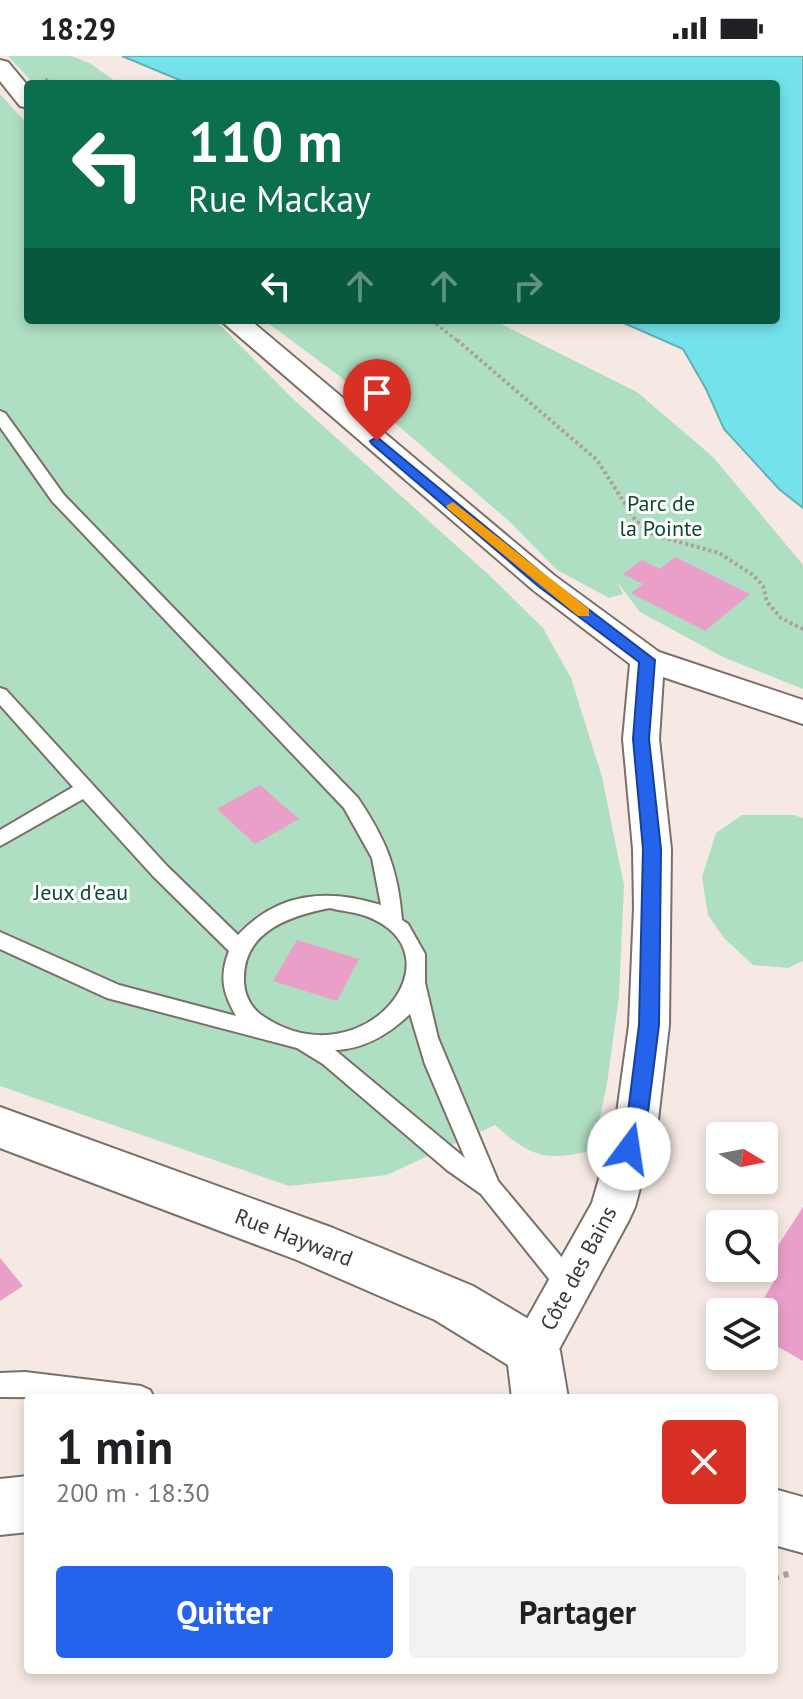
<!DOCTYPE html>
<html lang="fr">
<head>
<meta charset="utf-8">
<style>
	body { margin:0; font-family:"PT Sans",sans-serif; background:#f2f2f2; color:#202124; height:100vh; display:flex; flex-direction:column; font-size:30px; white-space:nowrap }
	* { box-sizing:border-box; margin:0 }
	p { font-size:26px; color:#757577 }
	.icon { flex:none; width:44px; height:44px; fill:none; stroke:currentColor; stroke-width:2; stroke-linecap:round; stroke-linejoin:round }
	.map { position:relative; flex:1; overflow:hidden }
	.sheet { position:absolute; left:24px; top:1338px; width:754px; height:280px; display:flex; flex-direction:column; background:#fff; border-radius:8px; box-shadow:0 4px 12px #0003 }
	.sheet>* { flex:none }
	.banner { position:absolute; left:24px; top:24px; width:756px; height:244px; border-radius:8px; box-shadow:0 4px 12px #0003; background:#0b6e4f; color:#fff; overflow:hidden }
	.needle { width:52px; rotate:100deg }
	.buttons { position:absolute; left:706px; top:1066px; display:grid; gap:16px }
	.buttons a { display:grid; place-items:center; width:72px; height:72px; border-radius:8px; background:#fff; box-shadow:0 4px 12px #0003; font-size:40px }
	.pin { position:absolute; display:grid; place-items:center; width:68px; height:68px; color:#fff; margin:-82px -34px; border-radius:50% 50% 50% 0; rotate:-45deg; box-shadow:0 0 8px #0007 }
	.pin .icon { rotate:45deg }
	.me { position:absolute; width:88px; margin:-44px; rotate:14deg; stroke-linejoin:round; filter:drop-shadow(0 0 6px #0008) }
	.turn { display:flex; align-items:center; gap:28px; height:168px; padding:0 32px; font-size:36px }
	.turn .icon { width:104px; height:104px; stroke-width:2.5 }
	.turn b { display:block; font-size:56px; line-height:68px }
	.lanes { display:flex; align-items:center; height:76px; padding:0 32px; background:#0003; justify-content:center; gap:40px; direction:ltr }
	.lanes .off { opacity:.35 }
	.round { display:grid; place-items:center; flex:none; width:84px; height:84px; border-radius:8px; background:#f2f2f2 }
	.headline { display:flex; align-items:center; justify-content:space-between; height:136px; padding:0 32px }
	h1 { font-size:48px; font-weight:700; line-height:60px }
	.button { display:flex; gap:16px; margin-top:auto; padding:16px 32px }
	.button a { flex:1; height:92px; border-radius:8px; background:#2563eb; color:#fff; font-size:32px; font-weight:700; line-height:92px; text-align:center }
	.button a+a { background:#f2f2f2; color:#202124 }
	.status { display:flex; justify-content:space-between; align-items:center; height:56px; padding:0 40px; background:#fff; direction:ltr }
	.status svg { height:22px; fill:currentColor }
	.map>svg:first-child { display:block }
	.green { fill:#afdfc2 }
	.water { fill:#74e2eb; stroke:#64afb5; stroke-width:2 }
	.building { fill:#e99fc8 }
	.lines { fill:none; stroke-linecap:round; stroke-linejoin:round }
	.service-casing { stroke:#7b6f6a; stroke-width:4 }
	.minor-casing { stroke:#7b6f6a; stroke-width:4 }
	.tertiary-casing { stroke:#7b6f6a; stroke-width:4 }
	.primary-casing { stroke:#7b6f6a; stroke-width:4 }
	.path-far2 { stroke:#aaa09c; stroke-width:3; stroke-dasharray:3 3; stroke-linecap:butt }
	.path-far1 { stroke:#aaa09c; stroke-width:4; stroke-dasharray:3 3; stroke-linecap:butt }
	.path { stroke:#aaa09c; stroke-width:6; stroke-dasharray:5 5; stroke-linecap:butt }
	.service { fill:#fff; fill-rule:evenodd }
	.minor { fill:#fff; fill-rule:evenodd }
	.tertiary { fill:#fff; fill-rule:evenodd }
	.primary { fill:#fff; fill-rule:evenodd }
	.route { fill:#2563eb; stroke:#184099; stroke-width:2 }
	.slow { fill:#f59e0b }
	.labels { text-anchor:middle; stroke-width:6; stroke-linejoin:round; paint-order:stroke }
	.park-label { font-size:22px; fill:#0b4a2d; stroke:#fff }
	.street-label { font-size:22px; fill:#3e3937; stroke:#fff }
</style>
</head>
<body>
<div class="status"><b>18:29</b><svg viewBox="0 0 49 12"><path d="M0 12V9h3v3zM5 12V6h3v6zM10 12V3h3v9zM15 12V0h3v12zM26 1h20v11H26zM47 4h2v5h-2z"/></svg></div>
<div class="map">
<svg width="803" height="1643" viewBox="0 0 803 1643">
	<rect width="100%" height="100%" fill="#f6e9e3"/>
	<path class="green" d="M 8,0 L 72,0 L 91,8 L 119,28 L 34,28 Z
		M 0,38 L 28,69 L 28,264 L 215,264 L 292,342 L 489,519 L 543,572 L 571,622 L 602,721 L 624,829 L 619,940 L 607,1028 L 597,1075 L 586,1096 C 543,1106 527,1098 495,1069 L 387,1119 L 289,1130 L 0,1030 Z
		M 264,264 L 493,264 L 637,336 L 713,401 L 803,509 L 803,633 L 723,601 L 640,556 L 617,526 L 623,538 L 609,542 L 557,514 L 509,465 L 346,325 Z
		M 742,759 L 794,759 L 803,762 L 803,905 L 788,912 L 753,909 L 724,882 L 708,859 L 702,821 L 716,777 Z"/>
	<path class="water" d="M 122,0 L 803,0 L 803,452 L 779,433 L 724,373 L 706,333 L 683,293 L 617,264 L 776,264 L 776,28 L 189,28 Z"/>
	<path class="building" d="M 675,501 L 750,538 L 705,575 L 631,537 L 643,528 L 623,518 L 642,504 L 660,513 Z
		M 260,729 L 299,763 L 255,788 L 217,753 Z
		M 297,884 L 359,903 L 337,945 L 273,925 Z
		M 803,1151 L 803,1305 L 764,1283 L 764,1256 L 756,1256 L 777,1220 L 764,1211 Z
		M 0,1202 L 23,1230 L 0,1245 Z"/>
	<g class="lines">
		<defs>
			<path id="service" d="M 0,355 L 5,357 L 64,439 L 358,742 C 386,784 398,813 402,864 L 408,868 L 425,898 L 425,927 L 438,982 L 498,1125 L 579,1222 L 582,1230 L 579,1238 L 570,1241 L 561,1238 L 481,1138 L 447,1114 L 323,1008 L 297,992 L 107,942 L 0,893 L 0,876 L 119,929 L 236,960 C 223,937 219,921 229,895 L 153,820 L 83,743 L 0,790 L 0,774 L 73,731 L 0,649 L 0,632 L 6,634 L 167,810 L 238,879 C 278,836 327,832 381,849 L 372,802 L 344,752 L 52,445 L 0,371 ZM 330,852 C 341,855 355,856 366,860 C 467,898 360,1030 260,958 C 250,950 245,939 244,927 C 241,876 289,860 330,852 ZM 410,958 L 425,1008 L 465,1102 L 335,994 C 365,993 389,978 410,958 Z
				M 25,1316 L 141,1330 L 150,1334 L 154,1342 L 0,1341 L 0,1317 Z"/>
			<path id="minor" d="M 0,4 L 8,6 L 28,30 L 28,52 L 20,50 L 0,25 Z
				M 220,264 L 250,264 L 555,520 L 659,596 L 803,644 L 803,668 L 663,621 L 659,683 L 671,793 L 669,969 L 658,1064 L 635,1151 L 629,1164 L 550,1310 L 533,1316 L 516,1310 L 509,1295 L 592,1147 L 616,1064 L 629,969 L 634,852 L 633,793 L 623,683 L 630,608 L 533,534 Z"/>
			<path id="tertiary" d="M 0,1051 L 333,1172 L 473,1230 L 552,1277 L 560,1295 L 568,1342 L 512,1342 L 508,1309 L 435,1264 L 297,1204 L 0,1092 Z"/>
			<path id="primary" d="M 28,1420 L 28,1476 L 0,1479 L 0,1423 Z
				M 774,1433 L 803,1441 L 803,1497 L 774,1489 Z"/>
		</defs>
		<use href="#service" class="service-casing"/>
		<use href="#minor" class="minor-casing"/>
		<use href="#tertiary" class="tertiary-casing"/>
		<use href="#primary" class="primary-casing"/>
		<path class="path-far2" d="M 45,23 L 59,28
			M 431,264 L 459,286"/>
		<path class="path-far1" d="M 457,284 L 597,404 L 636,465 L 654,479 L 719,497 L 753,519 L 763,530 L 767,546 L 781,562 L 803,573"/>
		<path class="path" d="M 774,1522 L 791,1517"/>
		<use href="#service" class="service"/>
		<use href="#minor" class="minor"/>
		<use href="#tertiary" class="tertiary"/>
		<use href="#primary" class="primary"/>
	</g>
	<path class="route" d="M 377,381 L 549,523 L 655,604 L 649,683 L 661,793 L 659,969 L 647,1064 L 636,1099 L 629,1101 L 621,1099 L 618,1093 L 627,1064 L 639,969 L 643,793 L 633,683 L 639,606 L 538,530 L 372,388 L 370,385 Z"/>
	<path class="slow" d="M 453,446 L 589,553 L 589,560 L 578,560 L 448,453 L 446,450 Z"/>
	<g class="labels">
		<g class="park-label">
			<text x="661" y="455">Parc de<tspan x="661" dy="25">la Pointe</tspan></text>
			<text x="81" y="844">Jeux d'eau</text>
		</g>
		<g class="street-label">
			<text transform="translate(294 1181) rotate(21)" y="8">Rue Hayward</text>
			<text transform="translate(578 1212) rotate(-62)" y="8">Côte des Bains</text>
		</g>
	</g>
</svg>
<div class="buttons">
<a><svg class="needle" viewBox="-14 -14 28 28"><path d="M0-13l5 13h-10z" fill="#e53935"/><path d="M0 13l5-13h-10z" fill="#757577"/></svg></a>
<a><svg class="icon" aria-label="search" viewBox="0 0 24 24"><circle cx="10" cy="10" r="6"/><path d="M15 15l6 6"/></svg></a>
<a><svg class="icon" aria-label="layers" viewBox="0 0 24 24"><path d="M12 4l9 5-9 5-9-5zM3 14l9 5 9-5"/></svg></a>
</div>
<div class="pin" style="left:377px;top:385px;background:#d93025"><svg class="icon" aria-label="arrive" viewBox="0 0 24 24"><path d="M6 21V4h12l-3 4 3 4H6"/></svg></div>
<svg class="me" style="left:629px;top:1093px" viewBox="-20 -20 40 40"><circle r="19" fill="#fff"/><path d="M0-13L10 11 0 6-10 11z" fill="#2563eb"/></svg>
<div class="banner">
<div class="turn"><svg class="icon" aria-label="left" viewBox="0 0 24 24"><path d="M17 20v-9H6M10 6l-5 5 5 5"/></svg><div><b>110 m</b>Rue Mackay</div></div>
<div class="lanes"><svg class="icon" aria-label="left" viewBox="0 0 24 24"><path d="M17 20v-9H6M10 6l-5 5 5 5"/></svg><svg class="icon off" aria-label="ahead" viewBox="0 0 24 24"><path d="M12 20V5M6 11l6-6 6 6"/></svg><svg class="icon off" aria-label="ahead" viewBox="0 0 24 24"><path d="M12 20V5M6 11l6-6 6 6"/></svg><svg class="icon off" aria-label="right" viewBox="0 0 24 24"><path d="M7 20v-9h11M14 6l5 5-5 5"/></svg></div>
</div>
<section class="sheet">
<div class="headline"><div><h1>1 min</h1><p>200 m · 18:30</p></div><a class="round" style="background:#d93025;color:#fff"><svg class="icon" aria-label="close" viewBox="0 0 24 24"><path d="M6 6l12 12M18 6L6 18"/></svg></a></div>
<div class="button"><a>Quitter</a><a>Partager</a></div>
</section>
</div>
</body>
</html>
